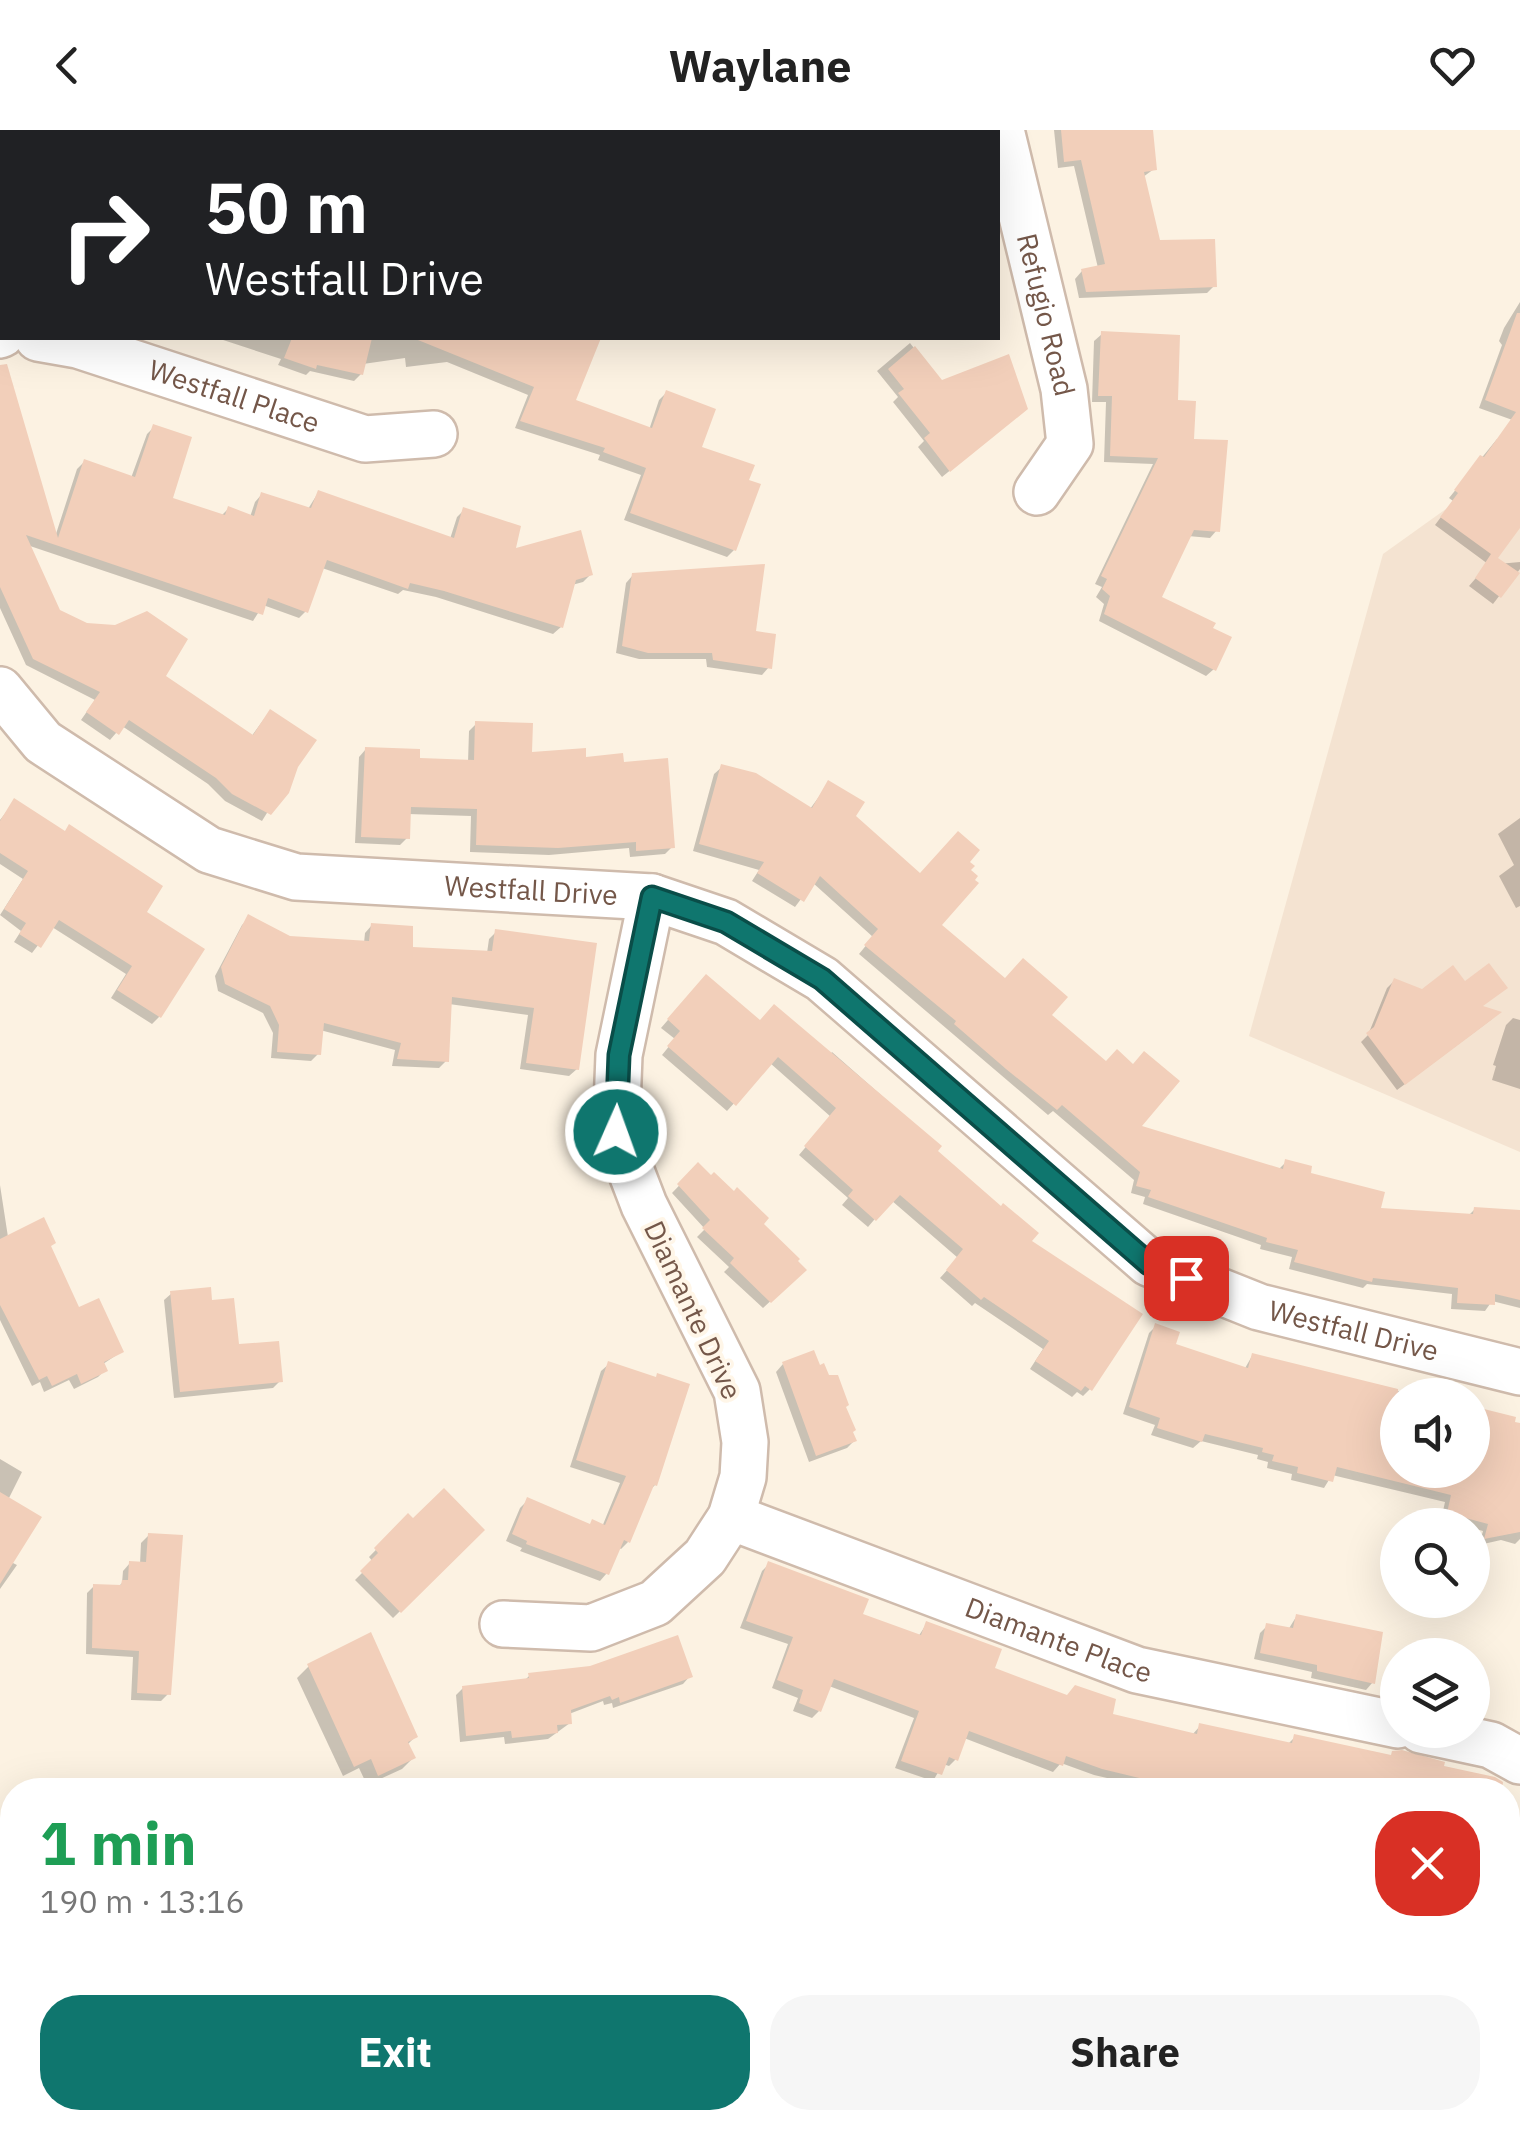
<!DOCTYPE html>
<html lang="en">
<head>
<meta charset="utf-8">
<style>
	body { margin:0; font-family:"IBM Plex Sans",sans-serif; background:#f6f6f6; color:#222; height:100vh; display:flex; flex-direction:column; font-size:38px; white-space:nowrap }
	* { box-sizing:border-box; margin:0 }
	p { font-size:32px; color:#767676 }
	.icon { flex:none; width:55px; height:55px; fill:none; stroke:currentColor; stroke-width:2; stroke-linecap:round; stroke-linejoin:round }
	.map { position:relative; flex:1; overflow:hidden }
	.details { position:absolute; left:0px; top:1648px; width:1520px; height:352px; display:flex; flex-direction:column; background:#fff; border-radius:40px 40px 0 0; box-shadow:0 10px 40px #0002 }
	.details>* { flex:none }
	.top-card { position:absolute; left:0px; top:0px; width:1000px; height:210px; box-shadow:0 10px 40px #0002; background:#202124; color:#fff; overflow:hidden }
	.tools { position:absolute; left:1380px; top:1248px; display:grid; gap:20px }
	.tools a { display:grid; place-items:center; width:110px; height:110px; border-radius:50%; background:#fff; box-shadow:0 10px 40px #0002; font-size:50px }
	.pin { position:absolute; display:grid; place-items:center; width:85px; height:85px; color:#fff; margin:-42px; border-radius:20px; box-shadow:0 5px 15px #0006 }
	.me { position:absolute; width:110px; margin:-55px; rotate:2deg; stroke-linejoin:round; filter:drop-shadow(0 0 8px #0008) }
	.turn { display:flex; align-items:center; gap:35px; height:210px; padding:0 40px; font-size:45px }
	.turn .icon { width:130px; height:130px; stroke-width:2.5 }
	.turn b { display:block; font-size:70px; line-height:85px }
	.round { display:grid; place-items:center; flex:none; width:105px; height:105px; border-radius:40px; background:#f6f6f6 }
	.summary { display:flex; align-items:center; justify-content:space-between; height:170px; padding:0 40px }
	h1 { font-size:60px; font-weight:700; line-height:75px; color:#1e9e55 }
	.primary-button { display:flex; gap:20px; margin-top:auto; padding:20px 40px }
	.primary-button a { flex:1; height:115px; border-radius:40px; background:#0f766e; color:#fff; font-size:40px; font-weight:700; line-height:115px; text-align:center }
	.primary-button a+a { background:#f6f6f6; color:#222 }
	header { display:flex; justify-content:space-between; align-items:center; height:130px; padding:0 40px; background:#fff; font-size:45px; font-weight:700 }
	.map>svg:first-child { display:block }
	.residential { fill:#f4e3d1 }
	.shadow { fill:#0003 }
	.building { fill:#f2cfba }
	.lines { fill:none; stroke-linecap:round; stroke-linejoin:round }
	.minor-casing { stroke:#cfbbac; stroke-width:50 }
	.minor { stroke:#fff; stroke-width:45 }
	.route-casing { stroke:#0a4d48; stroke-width:25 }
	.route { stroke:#0f766e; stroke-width:18 }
	.labels { text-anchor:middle; stroke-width:8; stroke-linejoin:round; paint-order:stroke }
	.street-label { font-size:28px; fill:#745749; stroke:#fff6e8 }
</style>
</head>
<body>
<header><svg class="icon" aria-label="back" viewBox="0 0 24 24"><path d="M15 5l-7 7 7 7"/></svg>Waylane<svg class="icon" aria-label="heart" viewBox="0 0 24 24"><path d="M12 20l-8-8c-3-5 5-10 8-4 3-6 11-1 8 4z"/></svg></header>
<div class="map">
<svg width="1520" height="1999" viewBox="0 0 1520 1999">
	<rect width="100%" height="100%" fill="#fcf2e2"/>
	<path class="residential" d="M 1520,326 L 1520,1022 L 1249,906 L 1383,424 Z"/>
	<path class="shadow" d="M 828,0 L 922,0 L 922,2 L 828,2 Z
		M 1054,0 L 1150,0 L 1154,39 L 1143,47 L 1158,113 L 1214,156 L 1207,163 L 1079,168 L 1075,149 L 1082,141 L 1098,138 L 1074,36 L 1058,38 Z
		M 0,51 L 2,51 L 2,146 L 0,145 Z
		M 1520,172 L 1520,290 L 1518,292 L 1479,278 L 1502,215 L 1499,211 L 1504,198 Z
		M 1102,204 L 1175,272 L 1192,312 L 1217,400 L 1210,408 L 1188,406 L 1159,468 L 1214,539 L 1206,546 L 1099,491 L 1104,474 L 1096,467 L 1102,457 L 1095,454 L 1153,334 L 1104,332 L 1106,272 L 1092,272 L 1094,211 Z
		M 217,208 L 599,208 L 573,272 L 649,300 L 659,270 L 666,263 L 699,318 L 734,420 L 727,427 L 624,390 L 641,345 L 598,330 L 600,325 L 515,298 L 528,265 L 447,232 L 406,237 L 405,228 L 363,234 L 361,244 L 354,251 L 310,241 L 306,245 L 278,235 L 281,229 Z
		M 910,213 L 941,253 L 1017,286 L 942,347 L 918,317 L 924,311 L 893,272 L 898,267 L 877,241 Z
		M 154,297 L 170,369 L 221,386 L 229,378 L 250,387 L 255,372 L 262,364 L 308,379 L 318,363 L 450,409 L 457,387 L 464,380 L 513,422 L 590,445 L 583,452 L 572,455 L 561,497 L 553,504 L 436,467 L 403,460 L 398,464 L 322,438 L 306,481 L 299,488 L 263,475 L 253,491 L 27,415 L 58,482 L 162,547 L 251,607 L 264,589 L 296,636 L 262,691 L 225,671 L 208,654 L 122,596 L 110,610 L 81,590 L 95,570 L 26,535 L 0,478 L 0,298 L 55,407 L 77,339 L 84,332 L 131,348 L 147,304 Z
		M 1497,309 L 1520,313 L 1520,393 L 1487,435 L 1520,432 L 1520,439 L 1493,474 L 1469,456 L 1488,434 L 1435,395 L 1453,371 L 1449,368 Z
		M 633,445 L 753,503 L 769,537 L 762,545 L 707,537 L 706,529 L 639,529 L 616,523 L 626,453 Z
		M 476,594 L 530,625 L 622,634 L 672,717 L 665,724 L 630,727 L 629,718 L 549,725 L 470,722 L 471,686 L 408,684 L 407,708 L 400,715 L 355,713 L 359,627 L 366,619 L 417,630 L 468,632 L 469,601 Z
		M 722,637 L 810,679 L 829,653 L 853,687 L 920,746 L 967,732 L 939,795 L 1049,886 L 1137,997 L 1279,1039 L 1286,1032 L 1378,1081 L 1467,1087 L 1475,1079 L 1520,1098 L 1520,1178 L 1492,1171 L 1485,1181 L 1451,1179 L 1452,1164 L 1367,1154 L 1363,1158 L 1289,1139 L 1292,1127 L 1260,1119 L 1261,1115 L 1143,1074 L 1145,1067 L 1131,1063 L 1134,1050 L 1053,981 L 1048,985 L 859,824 L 873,807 L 813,753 L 795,777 L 752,751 L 759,740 L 693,721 L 714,644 Z
		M 14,672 L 144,783 L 159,887 L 152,894 L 111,868 L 126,844 L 52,797 L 32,823 L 14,812 L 21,801 L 0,785 L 23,749 L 0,734 L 0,690 Z
		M 1520,688 L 1520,776 L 1516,778 L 1499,746 L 1514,735 L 1498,704 Z
		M 249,788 L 289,808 L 364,813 L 365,803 L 372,795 L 410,820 L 487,823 L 489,809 L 496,802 L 577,939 L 569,946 L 520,939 L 528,885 L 449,874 L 446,931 L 439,938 L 392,936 L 395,920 L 320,900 L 318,924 L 311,931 L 271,928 L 273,903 L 263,883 L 218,861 L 215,846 L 242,795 Z
		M 1394,851 L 1480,878 L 1492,889 L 1397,960 L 1361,912 L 1368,905 L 1387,858 Z
		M 699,854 L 759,893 L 830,925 L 832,922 L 939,1016 L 934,1021 L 1029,1111 L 1090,1259 L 1083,1266 L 1077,1262 L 1072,1267 L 1030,1239 L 1043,1219 L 975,1173 L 972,1176 L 940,1148 L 958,1128 L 891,1070 L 868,1097 L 842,1075 L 848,1068 L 799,1025 L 831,987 L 770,933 L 727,981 L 662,925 L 675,909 L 661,898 Z
		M 1513,888 L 1520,890 L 1520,959 L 1492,950 L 1496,936 L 1493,935 L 1506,895 Z
		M 698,1036 L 804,1140 L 763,1178 L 724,1142 L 729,1137 L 697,1107 L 705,1099 L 672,1063 Z
		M 0,1055 L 8,1107 L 49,1117 L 78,1181 L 121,1222 L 103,1234 L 105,1240 L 98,1247 L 74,1259 L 69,1250 L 44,1262 L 40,1252 L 32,1256 L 0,1190 Z
		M 172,1163 L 209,1172 L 237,1217 L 280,1251 L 273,1258 L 174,1268 L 164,1170 Z
		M 1156,1196 L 1173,1215 L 1244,1240 L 1252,1226 L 1414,1265 L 1398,1265 L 1398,1340 L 1472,1340 L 1520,1295 L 1520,1409 L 1515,1414 L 1501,1410 L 1479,1415 L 1483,1401 L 1472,1398 L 1472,1395 L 1441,1390 L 1445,1372 L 1332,1345 L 1324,1358 L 1291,1350 L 1292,1344 L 1267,1338 L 1268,1332 L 1257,1329 L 1258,1325 L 1201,1311 L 1193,1318 L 1151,1305 L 1155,1295 L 1123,1284 L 1149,1203 Z
		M 609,1234 L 655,1355 L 649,1361 L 628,1412 L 621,1419 L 618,1417 L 607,1443 L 600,1451 L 520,1421 L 522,1418 L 506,1411 L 520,1378 L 528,1370 L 589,1396 L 602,1397 L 620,1353 L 570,1337 L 601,1241 Z
		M 783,1234 L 843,1278 L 854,1311 L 847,1318 L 809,1332 L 776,1242 Z
		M 0,1329 L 22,1342 L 8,1370 L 11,1432 L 17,1435 L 0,1459 Z
		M 408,1387 L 413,1392 L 482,1400 L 393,1488 L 355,1450 L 373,1432 L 369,1427 Z
		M 149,1405 L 168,1564 L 161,1571 L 131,1570 L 133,1527 L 86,1524 L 87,1463 L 94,1456 L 118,1457 L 122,1453 L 123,1441 L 130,1433 L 140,1434 L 141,1413 Z
		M 769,1434 L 860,1486 L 918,1507 L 927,1493 L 992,1540 L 1110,1586 L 1192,1605 L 1200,1596 L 1287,1615 L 1295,1607 L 1441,1638 L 1500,1660 L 1159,1660 L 1094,1645 L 1061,1633 L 1053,1642 L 964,1608 L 956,1629 L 949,1636 L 943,1634 L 933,1651 L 895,1638 L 914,1588 L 829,1556 L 819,1581 L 812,1588 L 793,1581 L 798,1568 L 772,1558 L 788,1514 L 740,1498 L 762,1441 Z
		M 1296,1487 L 1373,1552 L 1366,1560 L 1311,1548 L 1312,1542 L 1254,1529 L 1260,1503 L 1267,1496 L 1288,1500 Z
		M 309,1536 L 415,1607 L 407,1615 L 413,1628 L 402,1639 L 367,1655 L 359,1638 L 343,1646 L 297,1548 Z
		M 530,1545 L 690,1546 L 683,1554 L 613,1578 L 612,1573 L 604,1575 L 603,1571 L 569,1584 L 570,1593 L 548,1609 L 505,1614 L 504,1607 L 460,1612 L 456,1565 L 463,1558 L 524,1551 Z
		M 0,1780 L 12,1792 L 12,1862 L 0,1852 Z
		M 0,1986 L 21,1989 L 106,1988 L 134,1996 L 141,1990 L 171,1999 L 0,1999 Z"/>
	<path class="building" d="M 1061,0 L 1153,0 L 1157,40 L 1144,42 L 1160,110 L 1215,109 L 1217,157 L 1086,162 L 1081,139 L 1105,134 L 1081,30 L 1064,32 Z
		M 1517,183 L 1520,183 L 1520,398 L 1498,428 L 1520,443 L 1501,468 L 1475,448 L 1491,424 L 1440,387 L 1458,363 L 1454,360 L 1480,325 L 1484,327 L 1516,282 L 1485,270 Z
		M 1101,201 L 1180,205 L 1178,270 L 1196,271 L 1194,309 L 1228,310 L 1220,402 L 1194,400 L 1162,467 L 1216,493 L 1213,498 L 1232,507 L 1216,541 L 1104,484 L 1110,466 L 1102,459 L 1107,449 L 1101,446 L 1158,328 L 1110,326 L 1112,266 L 1098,266 Z
		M 292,208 L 372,208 L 363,245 L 317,235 L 316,239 L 284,228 Z
		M 413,208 L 601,208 L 576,270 L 652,298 L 666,260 L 716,279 L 702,317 L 755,335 L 749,350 L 761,354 L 736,421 L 630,383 L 646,338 L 603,322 L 605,318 L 520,291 L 534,257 Z
		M 915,216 L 942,250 L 1009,224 L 1028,279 L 950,342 L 924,308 L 930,303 L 898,263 L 904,259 L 888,239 Z
		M 7,234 L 58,408 L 84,329 L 135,347 L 153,294 L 192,307 L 173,368 L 225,385 L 228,376 L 254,386 L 261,362 L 311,378 L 318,360 L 454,408 L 463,377 L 521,396 L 516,418 L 581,400 L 593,445 L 576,450 L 563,498 L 444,461 L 410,453 L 408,459 L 327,430 L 308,483 L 268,468 L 263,485 L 26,405 L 60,480 L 87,493 L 115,495 L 147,481 L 188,509 L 166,546 L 253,605 L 270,579 L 317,610 L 298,637 L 289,663 L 271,685 L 232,664 L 216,648 L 129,590 L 119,605 L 86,582 L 100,562 L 33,529 L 0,457 L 0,235 Z
		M 765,434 L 756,501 L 776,504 L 772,539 L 713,530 L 712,523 L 648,523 L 622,516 L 632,443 Z
		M 475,591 L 533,593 L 532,622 L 586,618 L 586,627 L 623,623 L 624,632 L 668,628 L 675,718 L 636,721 L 636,712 L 558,718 L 476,715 L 477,679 L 411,677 L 410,709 L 361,707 L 365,617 L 420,619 L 420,628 L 474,630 Z
		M 721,634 L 756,643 L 812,678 L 828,650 L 865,672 L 856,686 L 920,743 L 958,701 L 980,720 L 970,732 L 975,736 L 971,740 L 978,746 L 975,750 L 979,753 L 942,795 L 1005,848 L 1023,828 L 1068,867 L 1052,885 L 1106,931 L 1117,919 L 1133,934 L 1144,921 L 1180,951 L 1142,996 L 1283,1039 L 1285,1029 L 1312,1036 L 1311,1043 L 1385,1062 L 1381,1078 L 1473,1084 L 1474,1077 L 1520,1080 L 1520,1170 L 1495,1164 L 1495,1175 L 1457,1173 L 1458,1158 L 1373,1148 L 1372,1152 L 1294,1132 L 1298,1120 L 1266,1112 L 1267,1108 L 1148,1067 L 1151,1060 L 1136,1056 L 1140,1042 L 1062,975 L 1057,980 L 1006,939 L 954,894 L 956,891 L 864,815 L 878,799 L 820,746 L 804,772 L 757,743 L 764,732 L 699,714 Z
		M 14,668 L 65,701 L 69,694 L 163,756 L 147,782 L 205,819 L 161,888 L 117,860 L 132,836 L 59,790 L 41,818 L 19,804 L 26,793 L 4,779 L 28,741 L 0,723 L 0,691 Z
		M 248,784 L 290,806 L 369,811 L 371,793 L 413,796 L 413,817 L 492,821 L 495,799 L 597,813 L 579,940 L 526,933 L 534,878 L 452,867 L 449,932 L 397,929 L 401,913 L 324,893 L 321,925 L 277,922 L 279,895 L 270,876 L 225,854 L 221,837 Z
		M 1489,833 L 1508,858 L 1483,876 L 1502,882 L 1405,955 L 1366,903 L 1374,897 L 1394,848 L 1422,859 L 1453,835 L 1465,851 Z
		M 706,844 L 760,890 L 774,874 L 942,1016 L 938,1021 L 1001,1076 L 1003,1073 L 1039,1103 L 1032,1111 L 1143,1184 L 1092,1261 L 1085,1256 L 1081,1261 L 1035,1231 L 1049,1211 L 984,1167 L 981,1170 L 946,1140 L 963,1119 L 900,1065 L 876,1091 L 848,1066 L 853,1060 L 804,1016 L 836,978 L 778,927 L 736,976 L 667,916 L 680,901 L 667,889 Z
		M 698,1032 L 711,1045 L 714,1042 L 734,1061 L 737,1057 L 769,1088 L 764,1094 L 800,1129 L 798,1131 L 807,1140 L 771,1173 L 730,1133 L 734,1128 L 702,1098 L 710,1090 L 677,1054 Z
		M 44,1087 L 56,1113 L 51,1116 L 79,1177 L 99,1168 L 124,1222 L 104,1232 L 108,1241 L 81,1254 L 77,1244 L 52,1256 L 47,1246 L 39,1250 L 0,1175 L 0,1109 Z
		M 211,1157 L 212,1170 L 234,1168 L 239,1214 L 279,1211 L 283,1252 L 180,1262 L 170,1161 Z
		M 1155,1193 L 1180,1202 L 1176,1214 L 1248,1238 L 1252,1223 L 1398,1259 L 1398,1340 L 1472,1340 L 1472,1276 L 1516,1287 L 1515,1292 L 1520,1293 L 1520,1402 L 1484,1409 L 1488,1394 L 1447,1383 L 1451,1365 L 1337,1337 L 1333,1352 L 1297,1343 L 1298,1337 L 1272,1331 L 1274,1325 L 1262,1322 L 1263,1318 L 1205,1304 L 1202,1312 L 1157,1298 L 1160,1288 L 1129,1277 Z
		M 814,1220 L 820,1235 L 824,1233 L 829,1245 L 838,1245 L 849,1275 L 846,1277 L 856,1300 L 853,1302 L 857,1311 L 816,1326 L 782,1232 Z
		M 608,1231 L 656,1247 L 657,1243 L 690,1254 L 657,1356 L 654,1355 L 630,1413 L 624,1410 L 609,1445 L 526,1414 L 527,1411 L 512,1404 L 527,1367 L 590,1394 L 592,1389 L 605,1395 L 626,1346 L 576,1330 Z
		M 444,1358 L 485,1400 L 401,1483 L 360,1441 L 378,1423 L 374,1418 L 408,1383 L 413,1388 Z
		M 0,1362 L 42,1387 L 0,1454 Z
		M 148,1403 L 183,1405 L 171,1565 L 137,1563 L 139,1521 L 92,1518 L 93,1454 L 121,1455 L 122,1450 L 128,1450 L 129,1431 L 146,1432 Z
		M 768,1431 L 869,1469 L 863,1484 L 921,1505 L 926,1491 L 1002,1519 L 995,1538 L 1067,1565 L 1075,1555 L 1116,1569 L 1113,1584 L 1197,1604 L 1199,1593 L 1292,1613 L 1294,1604 L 1391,1625 L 1392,1621 L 1402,1620 L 1445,1632 L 1444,1636 L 1495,1647 L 1503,1652 L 1502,1660 L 1189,1660 L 1102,1639 L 1066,1626 L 1063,1636 L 969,1601 L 958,1631 L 949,1627 L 942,1645 L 901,1631 L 919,1581 L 834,1549 L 821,1582 L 799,1573 L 803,1560 L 777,1550 L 793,1507 L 746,1491 Z
		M 1296,1484 L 1383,1502 L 1375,1554 L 1317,1541 L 1317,1535 L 1260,1523 L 1266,1493 L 1293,1498 Z
		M 371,1502 L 418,1607 L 408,1612 L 416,1628 L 378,1646 L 371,1629 L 354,1637 L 307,1534 Z
		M 678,1505 L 693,1547 L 620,1573 L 619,1567 L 612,1570 L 610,1566 L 571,1580 L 572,1594 L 557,1595 L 558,1603 L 512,1608 L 511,1601 L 466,1606 L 462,1556 L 529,1548 L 528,1543 L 590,1536 Z"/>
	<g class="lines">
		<defs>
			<g id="minor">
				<path id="s1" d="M 1001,0 L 1064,259 L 1070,314 L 1037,362"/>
				<path d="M 0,205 L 2,204"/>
				<path id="s2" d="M 38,208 L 78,215 L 365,309 L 434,304"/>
				<path id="s3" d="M 0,560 L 43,612 L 209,720 L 296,747 L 652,767 L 726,792 L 822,849 L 1149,1133 L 1259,1177 L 1520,1242"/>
				<path id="s4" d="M 731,1387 L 1137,1540 L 1398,1595"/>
				<path d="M 503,1494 L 591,1498 L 655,1473 L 705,1427 L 731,1387 L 743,1347 L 745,1312 L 737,1261 L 644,1075 L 616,1002 L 619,925 L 652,767"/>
				<path d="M 1421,1600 L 1491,1615 L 1520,1631"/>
			</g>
		</defs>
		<use href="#minor" class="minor-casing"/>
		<use href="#minor" class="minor"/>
	</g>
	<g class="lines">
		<defs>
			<path id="route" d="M 616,1002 L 619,925 L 652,767 L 726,792 L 822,849 L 1149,1134 L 1186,1148"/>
		</defs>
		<use href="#route" class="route-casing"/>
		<use href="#route" class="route"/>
	</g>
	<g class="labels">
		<g class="street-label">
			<text dy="10" stroke="none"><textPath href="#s1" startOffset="190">Refugio Road</textPath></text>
			<text dy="10" stroke="none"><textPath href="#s2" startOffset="205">Westfall Place</textPath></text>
			<text dy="10" stroke="none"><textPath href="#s3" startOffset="592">Westfall Drive</textPath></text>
			<text transform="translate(693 1180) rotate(65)" y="10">Diamante Drive</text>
			<text dy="10" stroke="none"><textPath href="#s3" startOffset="1552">Westfall Drive</textPath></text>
			<text dy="10" stroke="none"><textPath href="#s4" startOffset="350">Diamante Place</textPath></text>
		</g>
	</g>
</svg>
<div class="tools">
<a><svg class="icon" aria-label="sound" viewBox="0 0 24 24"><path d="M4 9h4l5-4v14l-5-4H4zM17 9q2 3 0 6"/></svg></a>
<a><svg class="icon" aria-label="search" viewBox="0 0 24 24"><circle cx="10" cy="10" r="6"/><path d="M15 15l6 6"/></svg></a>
<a><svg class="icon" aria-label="layers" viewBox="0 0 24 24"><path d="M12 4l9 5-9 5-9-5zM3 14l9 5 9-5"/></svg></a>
</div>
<div class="pin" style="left:1186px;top:1148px;background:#d93025"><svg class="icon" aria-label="arrive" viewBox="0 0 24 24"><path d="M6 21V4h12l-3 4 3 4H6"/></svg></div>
<svg class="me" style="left:616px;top:1002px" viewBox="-20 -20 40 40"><circle r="17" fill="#0f766e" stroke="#fff" stroke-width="3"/><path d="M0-11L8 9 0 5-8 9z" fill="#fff"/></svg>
<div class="top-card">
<div class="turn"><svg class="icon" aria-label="right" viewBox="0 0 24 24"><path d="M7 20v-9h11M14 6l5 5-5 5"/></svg><div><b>50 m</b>Westfall Drive</div></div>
</div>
<section class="details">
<div class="summary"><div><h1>1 min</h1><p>190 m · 13:16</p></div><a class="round" style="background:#d93025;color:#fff"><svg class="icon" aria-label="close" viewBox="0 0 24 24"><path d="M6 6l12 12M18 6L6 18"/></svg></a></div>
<div class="primary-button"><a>Exit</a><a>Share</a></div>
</section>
</div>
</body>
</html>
